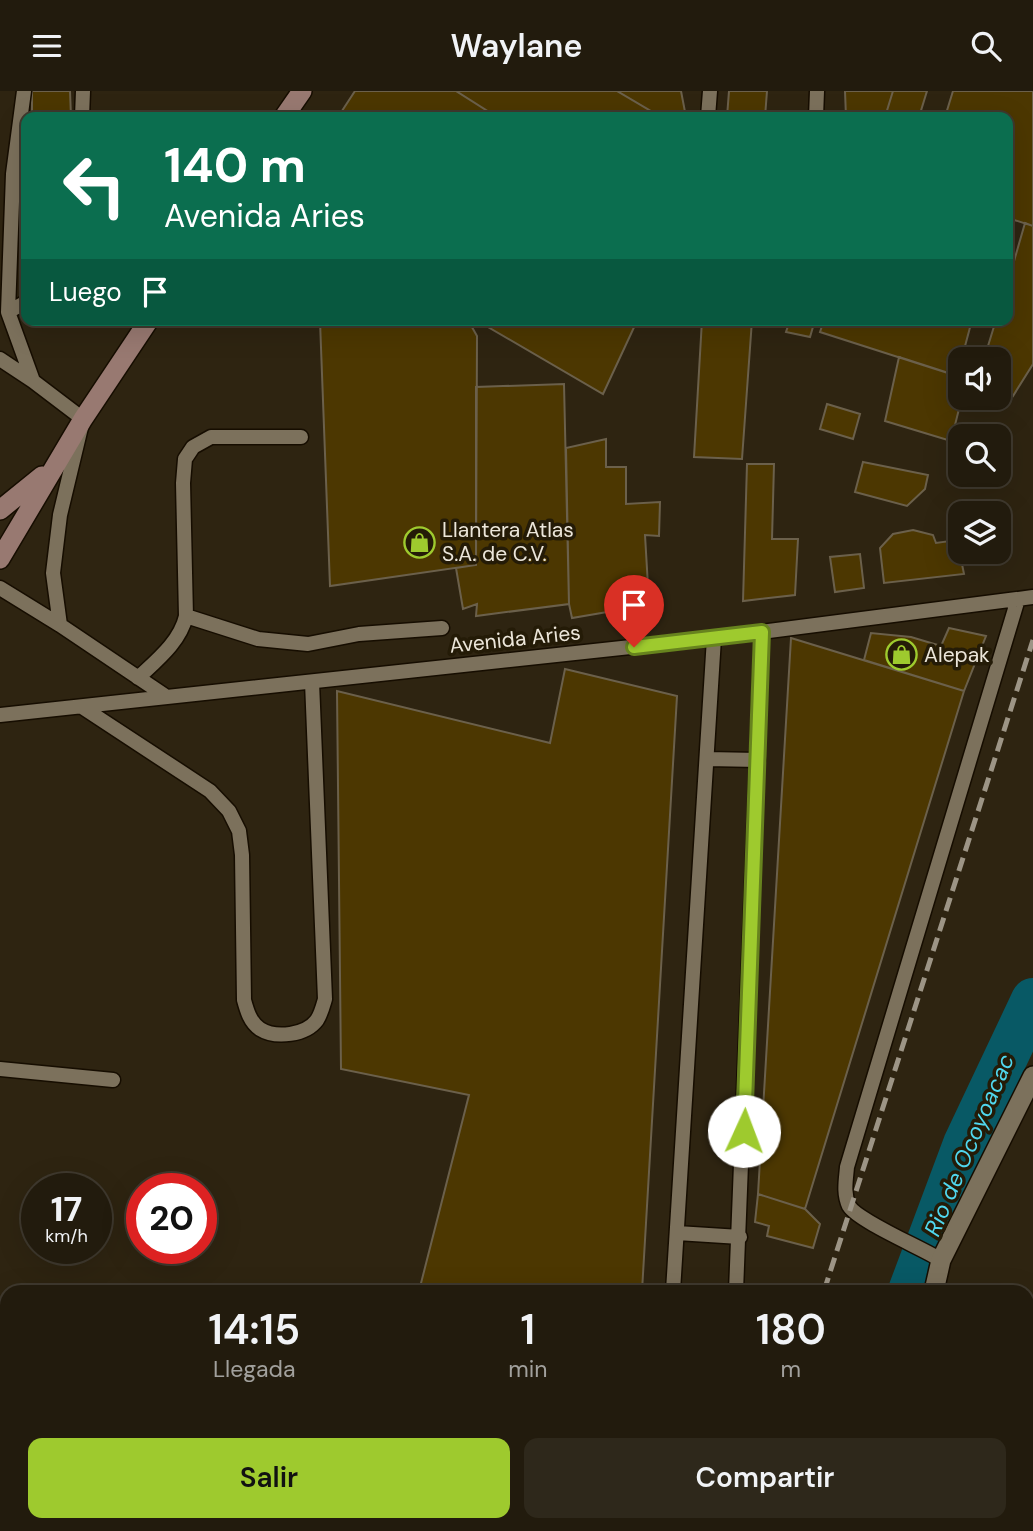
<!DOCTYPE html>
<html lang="es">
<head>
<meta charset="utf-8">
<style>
	body { margin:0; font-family:"DM Sans",sans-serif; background:#2e281b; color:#f1f3f6; height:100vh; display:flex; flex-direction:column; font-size:26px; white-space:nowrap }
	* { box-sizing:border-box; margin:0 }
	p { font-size:23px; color:#a2a19d }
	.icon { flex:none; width:38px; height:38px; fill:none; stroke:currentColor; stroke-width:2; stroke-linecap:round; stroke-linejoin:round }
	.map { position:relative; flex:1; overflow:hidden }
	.drawer { position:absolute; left:0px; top:1194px; width:1034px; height:247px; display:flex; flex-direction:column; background:#221b0d; border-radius:21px 21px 0 0; box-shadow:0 7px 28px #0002,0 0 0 2px #3f392e }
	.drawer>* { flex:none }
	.banner { position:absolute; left:21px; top:21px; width:992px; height:214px; border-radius:14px; box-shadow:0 7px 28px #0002,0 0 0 2px #3f392e; background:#0b6e4f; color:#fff; overflow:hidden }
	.buttons { position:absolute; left:948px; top:256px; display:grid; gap:14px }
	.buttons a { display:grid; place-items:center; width:63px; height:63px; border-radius:14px; background:#221b0d; box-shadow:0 7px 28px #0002,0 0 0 2px #3f392e; font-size:35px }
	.speed { position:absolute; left:21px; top:1082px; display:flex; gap:14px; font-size:35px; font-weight:700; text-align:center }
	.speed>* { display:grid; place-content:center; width:91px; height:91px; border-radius:50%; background:#221b0d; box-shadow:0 7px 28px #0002,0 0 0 2px #3f392e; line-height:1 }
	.speed small { font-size:18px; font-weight:400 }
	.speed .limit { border:10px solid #d22; background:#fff; color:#111 }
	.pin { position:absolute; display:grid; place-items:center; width:60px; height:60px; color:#fff; margin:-72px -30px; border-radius:50% 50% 50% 0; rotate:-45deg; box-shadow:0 0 7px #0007 }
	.pin .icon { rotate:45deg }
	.me { position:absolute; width:77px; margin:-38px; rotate:2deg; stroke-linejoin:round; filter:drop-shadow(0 0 5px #0008) }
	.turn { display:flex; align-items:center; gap:24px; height:147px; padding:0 28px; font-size:32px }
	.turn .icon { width:91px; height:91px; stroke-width:2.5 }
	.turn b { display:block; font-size:49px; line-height:60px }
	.then { display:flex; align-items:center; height:66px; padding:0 28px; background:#0003; gap:14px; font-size:26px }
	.eta { display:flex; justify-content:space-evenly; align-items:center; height:119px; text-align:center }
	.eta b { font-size:42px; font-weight:600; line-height:49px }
	.action { display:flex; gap:14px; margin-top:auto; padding:14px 28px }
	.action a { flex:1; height:80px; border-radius:14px; background:#9eca2e; color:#111; font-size:28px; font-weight:600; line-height:80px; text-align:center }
	.action a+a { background:#2e281b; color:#f1f3f6 }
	header { display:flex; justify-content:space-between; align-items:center; height:91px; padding:0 28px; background:#221b0d; font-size:32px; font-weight:600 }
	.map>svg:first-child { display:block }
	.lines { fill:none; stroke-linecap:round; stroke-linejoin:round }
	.river { stroke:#085965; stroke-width:44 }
	.building { fill:#4c3701; stroke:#6b604b; stroke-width:2 }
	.service-casing { stroke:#160d00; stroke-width:17 }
	.minor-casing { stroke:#160d00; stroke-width:22 }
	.secondary-casing { stroke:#160d00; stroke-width:22 }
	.service { stroke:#7c715c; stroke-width:14 }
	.minor { stroke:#7c715c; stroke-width:19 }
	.secondary { stroke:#987971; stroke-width:19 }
	.rail { stroke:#9d9586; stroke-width:5; stroke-dasharray:14 7; stroke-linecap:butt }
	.route-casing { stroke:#67831e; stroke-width:18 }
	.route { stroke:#9eca2e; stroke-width:12 }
	.labels { text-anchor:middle; stroke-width:7; stroke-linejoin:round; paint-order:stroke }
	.poi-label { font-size:21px; fill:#ece6da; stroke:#241b07; text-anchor:start }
	.street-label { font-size:21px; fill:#ece6da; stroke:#241b07 }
	.water-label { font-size:23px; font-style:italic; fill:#50d7ee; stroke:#241b07 }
</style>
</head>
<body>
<header><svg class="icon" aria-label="menu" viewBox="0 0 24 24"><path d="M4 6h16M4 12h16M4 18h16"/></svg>Waylane<svg class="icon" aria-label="search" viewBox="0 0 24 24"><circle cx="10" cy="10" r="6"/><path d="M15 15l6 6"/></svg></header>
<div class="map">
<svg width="1033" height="1440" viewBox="0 0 1033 1440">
	<rect width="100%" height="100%" fill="#2e2411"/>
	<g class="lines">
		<path class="river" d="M 910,1200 L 965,1053 L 1033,909
			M 881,1433 L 882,1440"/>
	</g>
	<path class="building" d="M 32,0 L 70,0 L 71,26 L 32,26 Z
		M 355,0 L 456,0 L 497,26 L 338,26 Z
		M 456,0 L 617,0 L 661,26 L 497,26 Z
		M 617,0 L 681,0 L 686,26 L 661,26 Z
		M 729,0 L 767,0 L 765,26 L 727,26 Z
		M 845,0 L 893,0 L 885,26 L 846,26 Z
		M 893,0 L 927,0 L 919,26 L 885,26 Z
		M 953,0 L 1033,0 L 1033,135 L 1008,127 L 1008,26 L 945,26 Z
		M 1025,132 L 1033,135 L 1033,273 L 1013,305 L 999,296 L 999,268 L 984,268 L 996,229 L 1008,229 L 1008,191 Z
		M 338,229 L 468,229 L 477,245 L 476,474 L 330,495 L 320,230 Z
		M 476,229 L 632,229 L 636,232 L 603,303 Z
		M 702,229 L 752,229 L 742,368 L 694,366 Z
		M 790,229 L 815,229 L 810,246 L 786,241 Z
		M 824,229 L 972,229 L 957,285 L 820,241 Z
		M 899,266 L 961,286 L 962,306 L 951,350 L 885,330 Z
		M 564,293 L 569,513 L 476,525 L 477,513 L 463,518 L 456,477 L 476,474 L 476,296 Z
		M 827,313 L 860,323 L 853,348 L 820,338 Z
		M 606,348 L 606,376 L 626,376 L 626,413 L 660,411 L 659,445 L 645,444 L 648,495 L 612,496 L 619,519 L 572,527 L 569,513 L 566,357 Z
		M 863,371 L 928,384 L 925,398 L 907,415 L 855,401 Z
		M 747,373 L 774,373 L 772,448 L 798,448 L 795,504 L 743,510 Z
		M 913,439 L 933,444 L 936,452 L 957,449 L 964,483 L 884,492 L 880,457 L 893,443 Z
		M 860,463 L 864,497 L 835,501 L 830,466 Z
		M 949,537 L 986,545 L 964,600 L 864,569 L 871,542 L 911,546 L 941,555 Z
		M 791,547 L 964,600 L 805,1118 L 758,1103 Z
		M 565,578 L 677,605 L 642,1200 L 419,1200 L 469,1004 L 341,978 L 337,600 L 550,652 Z
		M 758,1103 L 805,1118 L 820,1133 L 813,1157 L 767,1145 L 769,1135 L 755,1131 Z
		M 604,1433 L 629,1433 L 628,1440 L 625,1440 Z"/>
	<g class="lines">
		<defs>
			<path id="service" d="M 24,0 L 13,83 L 8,221 L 33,290
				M 82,26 L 83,0
				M 708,26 L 710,0
				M 816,26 L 817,0
				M 8,221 L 26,211
				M 0,268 L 33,290 L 83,328 L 60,424 L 53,482 L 60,534
				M 0,497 L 60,534 L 167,606
				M 186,525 L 258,548 L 308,553 L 359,543 L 442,537
				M 138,587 C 157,569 180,551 186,525 L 183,392 L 185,368 L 193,356 L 211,346 L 301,346
				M 82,616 L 210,700 L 229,720 L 239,740 L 242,764 L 244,909 C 247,920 250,931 260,938 C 276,948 306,944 317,929 C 321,923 323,915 325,908 L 312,591
				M 0,624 L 714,547 L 1033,506
				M 707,668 L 758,669
				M 0,978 L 113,989
				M 677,1142 L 740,1146
				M 941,1169 C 922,1157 858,1130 849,1115 C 843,1102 846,1089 847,1076 L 1018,508
				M 673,1200 L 714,547
				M 736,1200 L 762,541"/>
			<path id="minor" d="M 934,1200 L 941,1169 L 1033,985
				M 942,1433 L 942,1440"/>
			<path id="secondary" d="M 284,26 L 302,0
				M 0,419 L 42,385
				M 0,468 L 83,328 L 149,229"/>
		</defs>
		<use href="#service" class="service-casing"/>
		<use href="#minor" class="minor-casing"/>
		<use href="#secondary" class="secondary-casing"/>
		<use href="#service" class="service"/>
		<use href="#minor" class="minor"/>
		<use href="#secondary" class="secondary"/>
		<path class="rail" d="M 824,1200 L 1033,549
			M 750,1440 L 752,1433"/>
	</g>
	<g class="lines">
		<defs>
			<path id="route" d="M 634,556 L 762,541 L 744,1040"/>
		</defs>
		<use href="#route" class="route-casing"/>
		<use href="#route" class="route"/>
	</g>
	<defs>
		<symbol id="shop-ring" viewBox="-11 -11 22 22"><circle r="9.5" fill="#241b07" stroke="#9eca2e" stroke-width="1.5"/><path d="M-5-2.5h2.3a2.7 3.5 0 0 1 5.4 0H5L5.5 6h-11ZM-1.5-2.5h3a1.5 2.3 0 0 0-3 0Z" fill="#9eca2e"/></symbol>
	</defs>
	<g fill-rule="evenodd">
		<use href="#shop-ring" x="402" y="434" width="35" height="35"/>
		<use href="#shop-ring" x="884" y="546" width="35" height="35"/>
	</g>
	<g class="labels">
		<g class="poi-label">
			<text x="442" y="446">Llantera Atlas<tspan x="442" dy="24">S.A. de C.V.</tspan></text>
			<text x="924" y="571">Alepak</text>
		</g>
		<g class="street-label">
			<text transform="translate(515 548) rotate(-6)" y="7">Avenida Aries</text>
		</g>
		<g class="water-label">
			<text transform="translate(969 1054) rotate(-67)" y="8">Rio de Ocoyoacac</text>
		</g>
	</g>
</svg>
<div class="buttons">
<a><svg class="icon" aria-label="sound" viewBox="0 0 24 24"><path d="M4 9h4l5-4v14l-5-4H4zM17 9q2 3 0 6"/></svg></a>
<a><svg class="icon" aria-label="search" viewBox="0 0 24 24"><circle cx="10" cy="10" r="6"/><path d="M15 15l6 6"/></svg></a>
<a><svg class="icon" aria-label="layers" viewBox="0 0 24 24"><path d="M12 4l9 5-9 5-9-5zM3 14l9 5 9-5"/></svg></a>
</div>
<div class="speed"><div>17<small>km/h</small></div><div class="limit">20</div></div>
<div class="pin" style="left:634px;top:556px;background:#d93025"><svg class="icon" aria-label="arrive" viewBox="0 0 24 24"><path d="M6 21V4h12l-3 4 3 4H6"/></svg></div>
<svg class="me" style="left:744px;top:1040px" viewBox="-20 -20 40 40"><circle r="19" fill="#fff"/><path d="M0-13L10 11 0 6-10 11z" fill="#9eca2e"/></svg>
<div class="banner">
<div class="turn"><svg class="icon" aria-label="left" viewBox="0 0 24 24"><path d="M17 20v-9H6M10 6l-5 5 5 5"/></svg><div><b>140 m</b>Avenida Aries</div></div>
<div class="then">Luego<svg class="icon" aria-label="arrive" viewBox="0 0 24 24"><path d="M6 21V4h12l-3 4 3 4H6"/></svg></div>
</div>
<section class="drawer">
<div class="eta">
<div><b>14:15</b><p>Llegada</p></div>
<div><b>1</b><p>min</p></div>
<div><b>180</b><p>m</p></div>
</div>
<div class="action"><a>Salir</a><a>Compartir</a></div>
</section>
</div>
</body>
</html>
